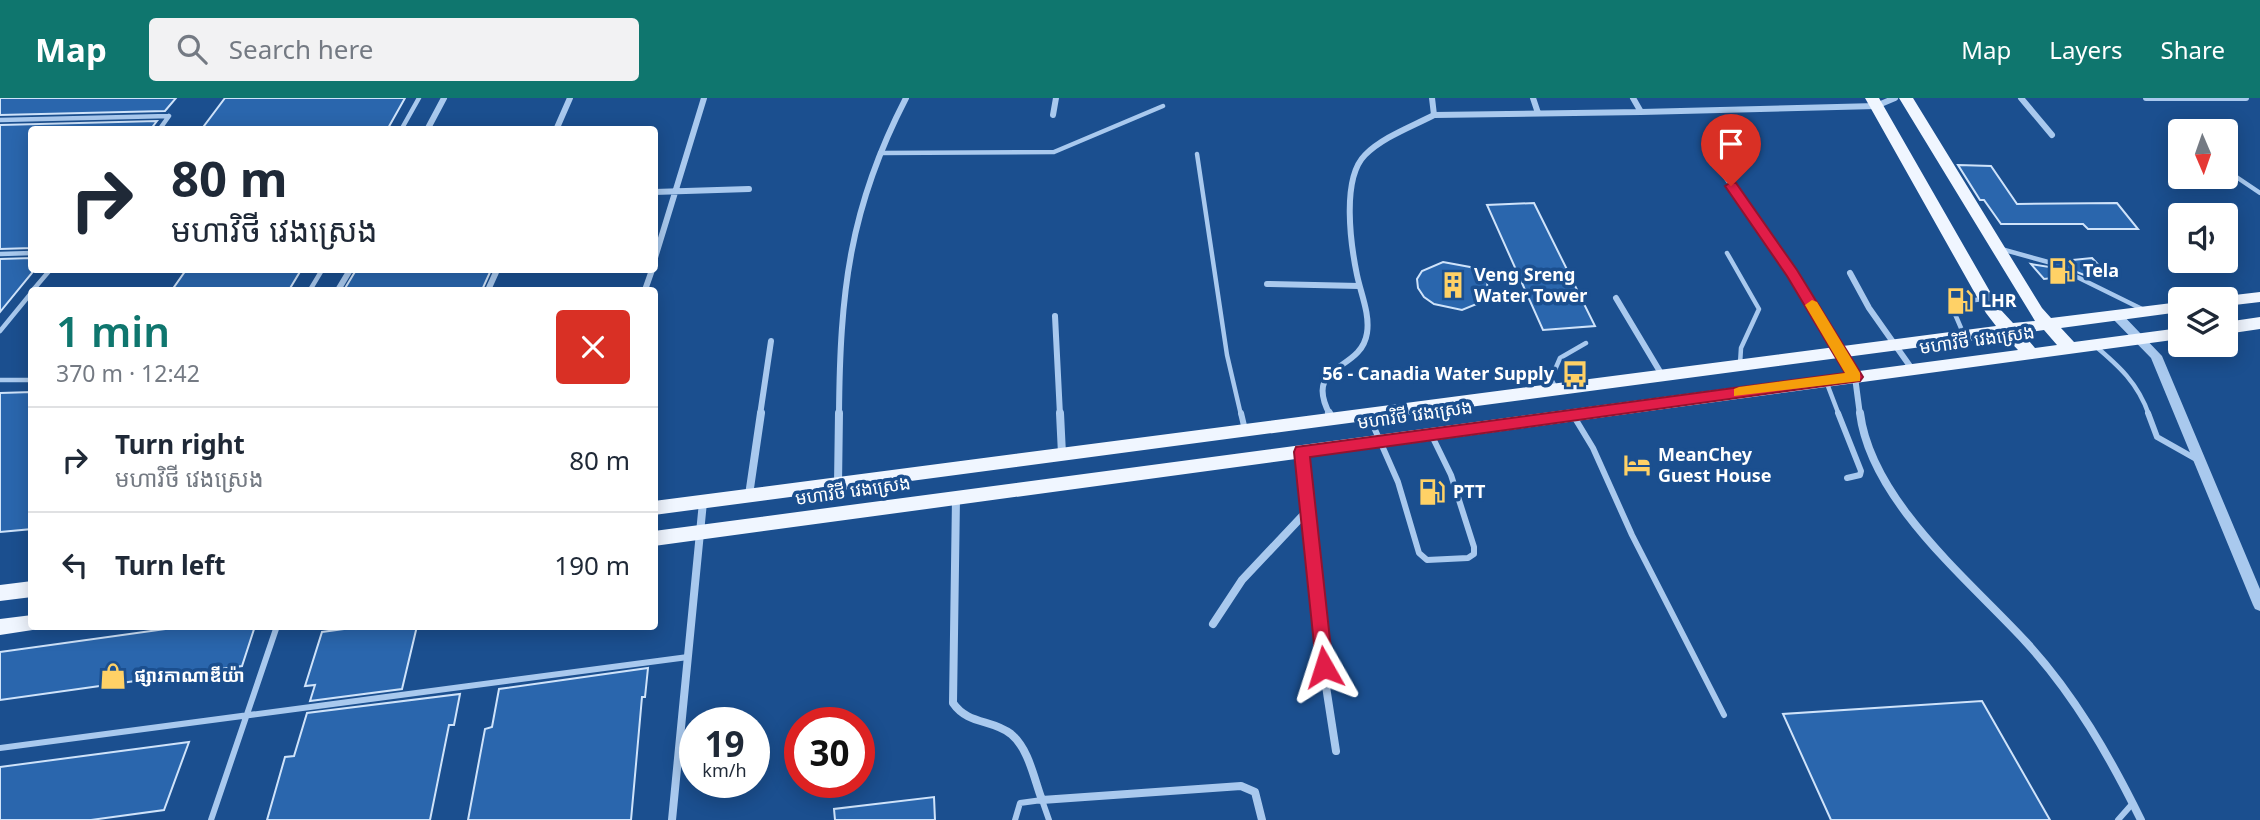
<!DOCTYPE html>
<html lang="en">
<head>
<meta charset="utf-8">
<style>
	body { margin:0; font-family:"Noto Sans","Noto Sans Khmer",sans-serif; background:#f2f2f3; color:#1f2937; height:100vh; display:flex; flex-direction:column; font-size:26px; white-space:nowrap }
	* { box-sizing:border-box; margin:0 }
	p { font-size:23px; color:#747a83 }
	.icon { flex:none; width:38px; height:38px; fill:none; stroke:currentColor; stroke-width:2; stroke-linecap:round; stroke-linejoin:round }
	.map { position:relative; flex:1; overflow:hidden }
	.drawer { position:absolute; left:28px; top:189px; width:630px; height:343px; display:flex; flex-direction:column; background:#fff; border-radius:7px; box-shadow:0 4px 18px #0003 }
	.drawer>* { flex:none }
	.top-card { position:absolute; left:28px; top:28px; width:630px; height:147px; border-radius:7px; box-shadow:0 4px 18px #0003; background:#fff; color:#1f2937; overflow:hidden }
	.needle { width:46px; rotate:178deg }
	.tools { position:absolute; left:2168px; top:21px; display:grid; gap:14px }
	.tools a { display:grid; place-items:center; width:70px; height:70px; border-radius:7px; background:#fff; box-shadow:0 4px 18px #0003; font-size:35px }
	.speed { position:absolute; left:679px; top:609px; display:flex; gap:14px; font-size:35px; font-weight:700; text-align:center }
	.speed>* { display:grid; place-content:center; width:91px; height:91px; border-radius:50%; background:#fff; box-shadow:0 4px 18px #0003; line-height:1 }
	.speed small { font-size:18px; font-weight:400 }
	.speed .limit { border:10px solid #d22; background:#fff; color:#111 }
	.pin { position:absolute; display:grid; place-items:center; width:60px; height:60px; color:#fff; margin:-72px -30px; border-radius:50% 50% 50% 0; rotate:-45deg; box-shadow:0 0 7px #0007 }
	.pin .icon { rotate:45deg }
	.me { position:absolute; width:77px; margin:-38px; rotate:354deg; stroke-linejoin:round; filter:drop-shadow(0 0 5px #0008) }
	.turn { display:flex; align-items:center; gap:24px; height:147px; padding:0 28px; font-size:32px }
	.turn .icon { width:91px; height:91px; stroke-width:2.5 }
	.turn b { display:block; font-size:49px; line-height:60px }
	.round { display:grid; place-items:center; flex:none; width:74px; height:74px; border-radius:7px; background:#f2f2f3 }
	.summary { display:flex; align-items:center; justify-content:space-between; height:119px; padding:0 28px }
	h1 { font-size:42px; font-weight:600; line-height:52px; color:#0f766e }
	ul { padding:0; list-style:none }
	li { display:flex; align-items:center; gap:21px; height:105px; padding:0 28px; border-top:2px solid #e0e1e3 }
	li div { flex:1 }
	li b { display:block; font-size:26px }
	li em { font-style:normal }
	header { display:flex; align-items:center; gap:42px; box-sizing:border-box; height:98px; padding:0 35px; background:#0f766e; color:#fff }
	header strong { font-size:33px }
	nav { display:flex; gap:38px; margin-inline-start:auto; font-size:24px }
	.search { width:490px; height:63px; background:#f2f2f3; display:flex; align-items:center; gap:18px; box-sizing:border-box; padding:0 24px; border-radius:7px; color:#747a83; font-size:26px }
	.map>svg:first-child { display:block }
	.building { fill:#2a66ad; stroke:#cfe3fa; stroke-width:2 }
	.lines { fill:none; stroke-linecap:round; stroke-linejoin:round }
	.service-far1 { stroke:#a9c9ee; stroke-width:4.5 }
	.service { stroke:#a9c9ee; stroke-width:6 }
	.minor-far1 { stroke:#a9c9ee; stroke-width:6 }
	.minor { stroke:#a9c9ee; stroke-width:8 }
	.tertiary { fill:#a9c9ee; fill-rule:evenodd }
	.primary { fill:#f0f6ff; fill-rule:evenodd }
	.route { fill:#e11d48; stroke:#92132f; stroke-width:2 }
	.slow { fill:#f59e0b }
	.labels { text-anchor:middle; stroke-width:7; stroke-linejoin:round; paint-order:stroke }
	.poi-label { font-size:18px; font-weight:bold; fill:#fff; stroke:#1b4f8f; text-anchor:start }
	.street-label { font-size:18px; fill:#fff; stroke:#1b4f8f }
</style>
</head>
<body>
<header>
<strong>Map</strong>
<div class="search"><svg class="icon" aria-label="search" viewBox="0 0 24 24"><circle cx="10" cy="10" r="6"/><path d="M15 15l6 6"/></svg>Search here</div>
<nav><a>Map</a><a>Layers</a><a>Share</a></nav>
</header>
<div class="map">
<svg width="2260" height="722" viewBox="0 0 2260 722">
	<rect width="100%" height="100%" fill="#1b4f8f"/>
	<path class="building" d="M 0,0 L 176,0 L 165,13 L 0,17 Z
		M 225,0 L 405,0 L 387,32 L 201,32 Z
		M 157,23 L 150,32 L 32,32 L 32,150 L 0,151 L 0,27 Z
		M 1958,67 L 1991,68 L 2017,106 L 2117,105 L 2138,131 L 2088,131 L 2083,126 L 2001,126 L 1984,102 L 1980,102 Z
		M 1534,105 L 1595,228 L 1543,232 L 1487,107 Z
		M 32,160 L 32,175 L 0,214 L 0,161 Z
		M 2092,160 L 2106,175 L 2084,177 L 2074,173 L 2070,178 L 2044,181 L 2031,166 L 2049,169 L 2053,164 Z
		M 1443,164 L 1470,169 L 1481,176 L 1487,185 L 1488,194 L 1484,203 L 1462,212 L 1434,206 L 1424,199 L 1418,190 L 1417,181 L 1422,173 Z
		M 186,172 L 301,172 L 289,192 L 172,192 Z
		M 356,172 L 491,172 L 482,192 L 344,192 Z
		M 32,294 L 32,431 L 0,434 L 0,295 Z
		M 187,528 L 255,528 L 242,568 L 0,602 L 0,554 Z
		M 366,528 L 417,528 L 402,591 L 310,603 L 315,587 L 305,588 L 322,534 Z
		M 648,570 L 645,599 L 642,599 L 631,722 L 468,722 L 485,631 L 492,629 L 499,591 Z
		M 460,596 L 454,627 L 449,627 L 430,722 L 267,722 L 285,659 L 294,658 L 307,615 Z
		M 1982,603 L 2050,722 L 1831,722 L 1783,616 Z
		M 189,644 L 164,712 L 91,722 L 0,722 L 0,669 Z
		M 934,699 L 935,722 L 835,722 L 834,711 Z"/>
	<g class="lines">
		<path class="service-far1" d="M 0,22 L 169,18
			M 159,32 L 169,18
			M 401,32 L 419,0
			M 880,55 L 1054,54 L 1163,8
			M 1197,56 L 1227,257 L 1241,317
			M 2226,72 L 2260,95
			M 2001,151 L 2048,164
			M 1727,155 L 1759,211 L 1741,250 L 1740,266
			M 0,156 L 32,155
			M 2075,178 L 2144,212
			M 33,192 L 50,172
			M 310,192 L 322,172
			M 0,233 L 32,194
			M 1964,237 L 1955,216 L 1962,204 L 1982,201
			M 2094,247 C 2119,268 2138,285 2149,317
			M 0,282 L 32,282
			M 1826,283 L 1839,317
			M 1556,290 L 1551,281 L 1560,260 L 1586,245"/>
		<path class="service" d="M 1241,315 L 1245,332
			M 1838,315 L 1861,373 L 1860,377 L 1847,380
			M 2148,315 L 2157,339 L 2196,361
			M 1573,317 L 1593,350 L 1632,437 L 1724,617
			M 1369,318 L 1398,384 L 1419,455 L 1427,462 L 1468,460 L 1474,456 L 1474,449 L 1451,377 L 1431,336
			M 0,650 L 688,559
			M 211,722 L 277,528
			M 1015,722 L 1020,705 L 1042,702 L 1049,722
			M 2118,722 L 2133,705"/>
		<path class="minor-far1" d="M 1533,0 L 1538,15
			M 1633,0 L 1641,14 L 1876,8 L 1895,0
			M 2021,0 L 2052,37
			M 2146,0 L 2246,0
			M 1053,17 L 1056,0
			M 1434,17 L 1641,14
			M 427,32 L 444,0
			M 556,32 L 570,0
			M 1724,76 L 1792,175 L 1855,279 L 1860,317
			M 654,94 L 749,91
			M 654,163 L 704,0
			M 1850,175 L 1869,210 L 1912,271
			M 1267,186 L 1359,188
			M 338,192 L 350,172
			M 488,192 L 497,172
			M 645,192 L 652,172
			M 1616,200 L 1662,277
			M 1055,218 L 1060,317
			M 760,317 L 771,243
			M 839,317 C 840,195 849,110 906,0
			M 1330,317 C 1302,264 1361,275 1367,235 C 1370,216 1361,196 1357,177 C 1351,148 1341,81 1365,57 C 1383,39 1411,29 1434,17 L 1432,0"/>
		<path class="minor" d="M 1060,315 L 1062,356
			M 1329,315 L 1332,321
			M 1860,315 C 1871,403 1969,482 2026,544 C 2074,596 2110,659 2141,722
			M 1302,354 L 1323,569 L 1336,653
			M 838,386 L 839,315
			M 749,397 L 761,315
			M 956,400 L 953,605 C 968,627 992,621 1011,636 C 1029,651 1034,681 1042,702 L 1241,688 L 1255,694 L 1262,722
			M 1213,526 L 1242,482 L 1308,412
			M 672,722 L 703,404"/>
		<path class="tertiary" d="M 2116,213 L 2120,214 L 2162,258 L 2260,491 L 2260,513 L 2255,511 L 2253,507 L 2151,260 L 2112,220 L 2110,217 L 2112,214 Z"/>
		<path class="primary" d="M 1865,0 L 1879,0 L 2000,211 L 2013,225 L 2035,223 L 1899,0 L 1913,0 L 2042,210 L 2051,220 L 2180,204 L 2180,214 L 2061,230 L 2074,244 L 2180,230 L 2180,241 L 654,448 L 654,433 L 2018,252 L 2005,238 L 654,417 L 654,403 L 1996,228 L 1986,215 ZM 2044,232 L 2057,247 L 2035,250 L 2022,235 Z
			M 2260,194 L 2260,204 L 2226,208 L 2226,201 L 2219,201 L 2226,198 Z
			M 2260,219 L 2260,231 L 2226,236 L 2226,224 Z
			M 32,483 L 32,499 L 0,503 L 0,487 Z
			M 32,517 L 32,528 L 40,528 L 39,531 L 0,537 L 0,521 Z"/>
	</g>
	<path class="route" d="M 1731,84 L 1736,85 L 1797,172 L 1863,279 L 1860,283 L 1310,359 L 1333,569 L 1330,575 L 1317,575 L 1294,354 L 1296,349 L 1845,275 L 1787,178 L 1725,88 Z"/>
	<path class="slow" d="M 1812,202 L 1817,204 L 1860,275 L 1860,283 L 1734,298 L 1734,291 L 1739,289 L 1845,275 L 1805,207 Z"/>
	<defs>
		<symbol id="fuel-bare" viewBox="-9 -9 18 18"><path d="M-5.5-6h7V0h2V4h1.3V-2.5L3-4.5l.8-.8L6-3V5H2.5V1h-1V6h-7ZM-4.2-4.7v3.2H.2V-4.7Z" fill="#ffd166" stroke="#1b4f8f" stroke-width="2.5" paint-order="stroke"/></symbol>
		<symbol id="building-bare" viewBox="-9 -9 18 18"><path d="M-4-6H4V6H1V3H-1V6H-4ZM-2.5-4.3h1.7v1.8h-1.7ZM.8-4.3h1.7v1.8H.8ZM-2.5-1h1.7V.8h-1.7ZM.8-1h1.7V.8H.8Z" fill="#ffd166" stroke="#1b4f8f" stroke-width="2.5" paint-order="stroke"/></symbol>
		<symbol id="bus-bare" viewBox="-9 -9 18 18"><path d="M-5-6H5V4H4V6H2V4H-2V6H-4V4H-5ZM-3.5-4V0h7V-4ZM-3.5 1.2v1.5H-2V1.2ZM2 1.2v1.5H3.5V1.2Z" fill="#ffd166" stroke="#1b4f8f" stroke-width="2.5" paint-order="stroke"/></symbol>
		<symbol id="hotel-bare" viewBox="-9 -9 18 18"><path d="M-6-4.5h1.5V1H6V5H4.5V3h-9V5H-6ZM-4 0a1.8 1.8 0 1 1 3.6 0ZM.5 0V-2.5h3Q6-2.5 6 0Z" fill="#ffd166" stroke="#1b4f8f" stroke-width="2.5" paint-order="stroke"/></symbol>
		<symbol id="shop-bare" viewBox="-9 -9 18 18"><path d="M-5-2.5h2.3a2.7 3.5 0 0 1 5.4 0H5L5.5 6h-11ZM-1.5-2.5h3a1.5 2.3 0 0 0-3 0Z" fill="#ffd166" stroke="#1b4f8f" stroke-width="2.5" paint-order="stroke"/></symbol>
	</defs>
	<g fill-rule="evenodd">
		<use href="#fuel-bare" x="2043" y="154" width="38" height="38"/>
		<use href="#building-bare" x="1434" y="168" width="38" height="38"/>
		<use href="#fuel-bare" x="1941" y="184" width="38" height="38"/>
		<use href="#bus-bare" x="1556" y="257" width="38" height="38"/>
		<use href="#hotel-bare" x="1618" y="348" width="38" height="38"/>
		<use href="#fuel-bare" x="1413" y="375" width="38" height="38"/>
		<use href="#shop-bare" x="94" y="559" width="38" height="38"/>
	</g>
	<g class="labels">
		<g class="poi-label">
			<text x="2083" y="179">Tela</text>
			<text x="1474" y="183">Veng Sreng<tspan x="1474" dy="21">Water Tower</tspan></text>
			<text x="1981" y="209">LHR</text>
			<text x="1554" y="282" text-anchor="end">56 - Canadia Water Supply</text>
			<text x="1658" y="363">MeanChey<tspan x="1658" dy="21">Guest House</tspan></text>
			<text x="1453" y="400">PTT</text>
			<text x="134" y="584">ផ្សារកាណាឌីយ៉ា</text>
		</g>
		<g class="street-label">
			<text transform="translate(1977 242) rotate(-8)" y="6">មហាវិថី វេងស្រេង</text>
			<text transform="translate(1415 317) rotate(-8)" y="6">មហាវិថី វេងស្រេង</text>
			<text transform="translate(853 393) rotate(-8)" y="6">មហាវិថី វេងស្រេង</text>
		</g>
	</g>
</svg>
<div class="tools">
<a><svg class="needle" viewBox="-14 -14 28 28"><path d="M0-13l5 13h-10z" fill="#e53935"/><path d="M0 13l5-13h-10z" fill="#747a83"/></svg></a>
<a><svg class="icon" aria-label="sound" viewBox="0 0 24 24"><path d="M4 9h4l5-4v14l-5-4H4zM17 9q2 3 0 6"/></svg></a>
<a><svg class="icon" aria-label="layers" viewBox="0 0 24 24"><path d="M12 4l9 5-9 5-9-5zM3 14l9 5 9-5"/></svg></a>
</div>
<div class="speed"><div>19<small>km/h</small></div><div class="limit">30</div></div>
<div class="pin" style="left:1731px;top:88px;background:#d93025"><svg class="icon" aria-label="arrive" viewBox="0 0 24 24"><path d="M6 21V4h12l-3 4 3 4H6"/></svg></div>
<svg class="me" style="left:1324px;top:569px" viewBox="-20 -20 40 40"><path d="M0-17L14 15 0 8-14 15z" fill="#e11d48" stroke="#fff" stroke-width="4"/></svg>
<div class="top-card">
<div class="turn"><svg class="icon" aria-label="right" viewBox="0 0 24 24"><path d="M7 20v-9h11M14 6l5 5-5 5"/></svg><div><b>80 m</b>មហាវិថី វេងស្រេង</div></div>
</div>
<section class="drawer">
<div class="summary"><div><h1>1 min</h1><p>370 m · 12:42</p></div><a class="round" style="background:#d93025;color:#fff"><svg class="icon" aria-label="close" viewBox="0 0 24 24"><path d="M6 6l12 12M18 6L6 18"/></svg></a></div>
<ul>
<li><svg class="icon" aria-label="right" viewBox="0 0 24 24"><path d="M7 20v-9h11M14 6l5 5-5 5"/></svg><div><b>Turn right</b><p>មហាវិថី វេងស្រេង</p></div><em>80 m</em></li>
<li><svg class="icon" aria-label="left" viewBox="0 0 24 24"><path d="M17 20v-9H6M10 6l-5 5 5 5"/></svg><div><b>Turn left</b></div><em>190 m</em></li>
</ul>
</section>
</div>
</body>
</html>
